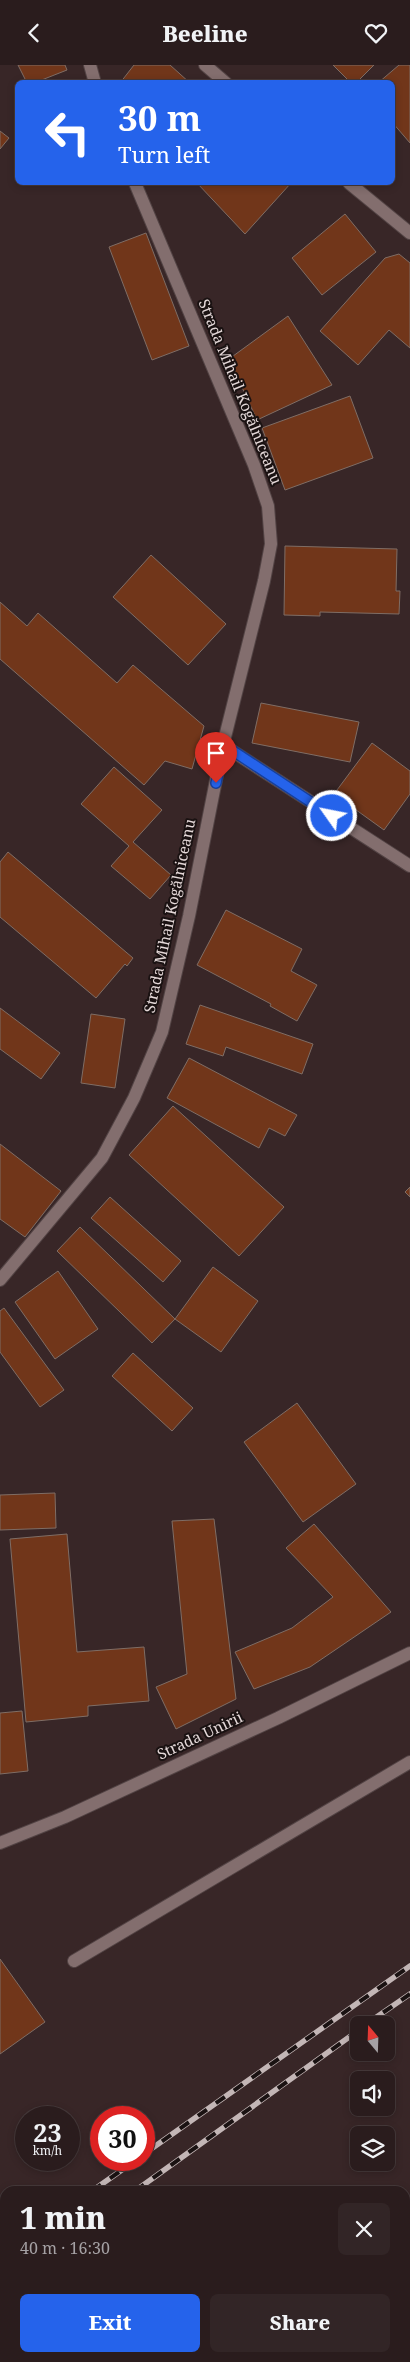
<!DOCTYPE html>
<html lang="en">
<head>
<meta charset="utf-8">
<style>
	body { margin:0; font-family:"Noto Serif",serif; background:#322526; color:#f1f3f6; height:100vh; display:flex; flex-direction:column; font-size:19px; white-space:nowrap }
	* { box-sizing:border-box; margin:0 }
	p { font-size:16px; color:#a5a1a4 }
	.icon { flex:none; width:28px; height:28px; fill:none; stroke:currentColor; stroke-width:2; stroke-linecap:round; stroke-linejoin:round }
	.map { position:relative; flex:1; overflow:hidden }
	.drawer { position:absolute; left:0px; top:2121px; width:410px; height:176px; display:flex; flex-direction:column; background:#2a1c1d; border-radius:15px 15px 0 0; box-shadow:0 2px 8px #0003,0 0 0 1px #463a3b }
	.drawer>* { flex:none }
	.hud { position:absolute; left:15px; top:15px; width:380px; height:105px; border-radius:8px; box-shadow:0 2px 8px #0003,0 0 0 1px #463a3b; background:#2563eb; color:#fff; overflow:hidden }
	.needle { width:32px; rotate:341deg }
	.controls { position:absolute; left:350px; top:1951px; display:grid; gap:10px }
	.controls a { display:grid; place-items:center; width:45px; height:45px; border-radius:8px; background:#2a1c1d; box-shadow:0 2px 8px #0003,0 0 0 1px #463a3b; font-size:25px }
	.speed { position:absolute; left:15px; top:2041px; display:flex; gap:10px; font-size:25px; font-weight:700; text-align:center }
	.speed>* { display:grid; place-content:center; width:65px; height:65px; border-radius:50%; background:#2a1c1d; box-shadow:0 2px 8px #0003,0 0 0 1px #463a3b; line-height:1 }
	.speed small { font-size:12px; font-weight:400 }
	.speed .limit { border:8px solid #d22; background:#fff; color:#111 }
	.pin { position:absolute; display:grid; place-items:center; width:42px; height:42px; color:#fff; margin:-51px -21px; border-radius:50% 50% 50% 0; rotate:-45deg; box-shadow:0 0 5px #0007 }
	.pin .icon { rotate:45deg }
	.me { position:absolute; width:55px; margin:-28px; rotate:303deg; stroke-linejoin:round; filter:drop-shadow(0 0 4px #0008) }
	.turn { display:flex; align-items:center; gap:18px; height:105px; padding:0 20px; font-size:22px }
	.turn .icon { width:65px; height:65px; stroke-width:2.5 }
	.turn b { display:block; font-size:35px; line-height:42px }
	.round { display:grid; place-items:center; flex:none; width:52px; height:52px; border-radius:8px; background:#322526 }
	.summary { display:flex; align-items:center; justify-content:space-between; height:85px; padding:0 20px }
	h1 { font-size:30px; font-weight:800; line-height:38px }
	.button { display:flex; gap:10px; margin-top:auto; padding:10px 20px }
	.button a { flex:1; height:58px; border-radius:8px; background:#2563eb; color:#fff; font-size:20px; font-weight:800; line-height:58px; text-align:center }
	.button a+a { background:#322526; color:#f1f3f6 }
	header { display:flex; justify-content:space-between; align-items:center; height:65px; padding:0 20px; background:#2a1c1d; font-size:22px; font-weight:800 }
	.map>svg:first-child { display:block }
	.building { fill:#71361a; stroke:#7f6d65 }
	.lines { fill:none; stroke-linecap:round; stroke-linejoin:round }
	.lane-casing { stroke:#524344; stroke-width:14 }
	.street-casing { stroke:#524344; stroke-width:14 }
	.secondary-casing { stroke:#524344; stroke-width:14 }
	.primary-casing { stroke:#524344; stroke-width:14 }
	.lane { stroke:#836e6e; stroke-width:12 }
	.street { stroke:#836e6e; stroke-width:12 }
	.secondary { stroke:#836e6e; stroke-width:12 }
	.primary { stroke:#c5879f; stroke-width:12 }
	.rail-casing { stroke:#c3b6b6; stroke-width:5.5 }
	.rail { stroke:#1a1212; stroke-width:4; stroke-dasharray:11; stroke-linecap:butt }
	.route-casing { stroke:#184099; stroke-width:12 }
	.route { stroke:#2563eb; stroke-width:9 }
	.labels { text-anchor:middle; stroke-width:4; stroke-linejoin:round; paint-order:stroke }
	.street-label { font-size:15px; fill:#e4d8d8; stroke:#1a1212 }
</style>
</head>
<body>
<header><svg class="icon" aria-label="back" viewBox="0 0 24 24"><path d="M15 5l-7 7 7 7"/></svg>Beeline<svg class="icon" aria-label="heart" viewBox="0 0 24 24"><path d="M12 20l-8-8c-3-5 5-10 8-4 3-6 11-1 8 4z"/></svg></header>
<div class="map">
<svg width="410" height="2297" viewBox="0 0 410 2297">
	<rect width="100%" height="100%" fill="#382627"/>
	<path class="building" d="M 18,0 L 65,0 L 67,5 L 34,18 L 27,18 Z
		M 134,0 L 170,0 L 190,18 L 120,18 Z
		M 333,0 L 374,0 L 356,18 L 351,18 Z
		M 399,0 L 410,0 L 410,78 L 392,57 L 392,18 L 378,18 Z
		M 0,66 L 9,73 L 0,84 Z
		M 197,118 L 291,118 L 245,169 Z
		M 345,149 L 376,187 L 322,230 L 292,193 Z
		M 146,168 L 189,281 L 152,295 L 109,182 Z
		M 399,189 L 410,198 L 410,283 L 389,265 L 358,300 L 320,266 L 385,193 Z
		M 288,251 L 332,320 L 257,355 L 229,294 Z
		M 350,331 L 373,393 L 285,425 L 262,363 Z
		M 285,481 L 397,484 L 396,526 L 400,526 L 399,549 L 320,547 L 320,551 L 284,550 Z
		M 151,490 L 226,559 L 188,600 L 113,532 Z
		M 0,537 L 27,561 L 38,548 L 117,618 L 133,600 L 204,661 L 192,704 L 165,696 L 144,720 L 0,594 Z
		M 261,638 L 359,657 L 350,697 L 252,678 Z
		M 372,678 L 410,706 L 410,729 L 384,765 L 334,729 Z
		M 114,702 L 162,745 L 133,777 L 171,810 L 150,834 L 111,801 L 129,781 L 81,739 Z
		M 8,787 L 133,893 L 127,901 L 125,899 L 96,933 L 0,852 L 0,797 Z
		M 226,845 L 302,884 L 291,906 L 317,920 L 297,956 L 270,941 L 271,939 L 197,900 Z
		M 200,940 L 313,979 L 302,1009 L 226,982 L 223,991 L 186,979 Z
		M 0,943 L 60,988 L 41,1014 L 0,984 Z
		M 91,949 L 125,954 L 115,1023 L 81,1018 Z
		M 189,993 L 297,1050 L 285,1071 L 269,1063 L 259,1083 L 167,1033 Z
		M 173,1041 L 284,1142 L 239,1191 L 129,1090 Z
		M 0,1079 L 61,1126 L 25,1172 L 0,1154 Z
		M 410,1122 L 410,1132 L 405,1127 Z
		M 110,1132 L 181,1196 L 163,1217 L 91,1153 Z
		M 80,1162 L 175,1254 L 152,1278 L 57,1186 Z
		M 213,1202 L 258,1236 L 221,1287 L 175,1254 Z
		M 58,1206 L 98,1264 L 55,1294 L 15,1237 Z
		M 4,1243 L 64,1325 L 40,1342 L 0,1287 L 0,1246 Z
		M 133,1288 L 193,1343 L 172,1366 L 112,1311 Z
		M 297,1338 L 356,1419 L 303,1457 L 244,1377 Z
		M 55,1428 L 56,1463 L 0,1465 L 0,1430 Z
		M 214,1454 L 236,1634 L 176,1664 L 156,1622 L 187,1609 L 172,1456 Z
		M 314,1459 L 391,1547 L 310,1602 L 254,1624 L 235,1587 L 292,1563 L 333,1532 L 286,1483 Z
		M 67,1469 L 77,1587 L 144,1582 L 149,1636 L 88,1641 L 88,1651 L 26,1657 L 10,1474 Z
		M 22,1646 L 28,1706 L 0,1709 L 0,1648 Z
		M 0,1894 L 45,1957 L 0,1989 Z"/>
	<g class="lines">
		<defs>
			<path id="lane" d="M 74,1896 L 410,1697"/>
			<path id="street" d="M 90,0 L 95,18
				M 205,0 L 226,18
				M 349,118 L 410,168
				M 223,680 L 410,801
				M 0,1215 L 102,1093 L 134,1033 L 162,967 L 189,851 L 223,680 L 264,516 L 271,479 L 268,441 L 254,400 L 135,118"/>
			<path id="secondary" d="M 0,1778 L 65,1752 L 278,1653 L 410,1588"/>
			<path id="primary" d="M 405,2201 L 410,2197
				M 281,2297 L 287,2292"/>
		</defs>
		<use href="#lane" class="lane-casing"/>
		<use href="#street" class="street-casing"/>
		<use href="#secondary" class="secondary-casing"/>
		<use href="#primary" class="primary-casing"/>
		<use href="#lane" class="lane"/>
		<use href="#street" class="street"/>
		<use href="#secondary" class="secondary"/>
		<use href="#primary" class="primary"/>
		<defs>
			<path id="rail" d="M 365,1960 L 410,1929
				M 144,2089 L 410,1901
				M 92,2126 L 136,2095
				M 135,2126 L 359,1965
				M 0,2193 L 5,2190
				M 0,2224 L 5,2220"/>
		</defs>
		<use href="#rail" class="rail-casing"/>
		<use href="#rail" class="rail"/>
	</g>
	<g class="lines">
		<defs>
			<path id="route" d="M 216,718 L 224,680 L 332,751"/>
		</defs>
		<use href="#route" class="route-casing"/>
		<use href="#route" class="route"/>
	</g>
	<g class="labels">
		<g class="street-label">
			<text transform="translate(240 327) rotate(68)" y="5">Strada Mihail Kogălniceanu</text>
			<text transform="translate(170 851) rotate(-78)" y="5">Strada Mihail Kogălniceanu</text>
			<text transform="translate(200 1671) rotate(-25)" y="5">Strada Unirii</text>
		</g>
	</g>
</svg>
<div class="controls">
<a><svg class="needle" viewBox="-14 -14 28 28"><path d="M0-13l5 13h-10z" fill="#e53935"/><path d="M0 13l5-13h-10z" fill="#a5a1a4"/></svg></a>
<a><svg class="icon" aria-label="sound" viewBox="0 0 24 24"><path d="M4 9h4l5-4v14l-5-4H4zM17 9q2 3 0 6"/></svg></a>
<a><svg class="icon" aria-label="layers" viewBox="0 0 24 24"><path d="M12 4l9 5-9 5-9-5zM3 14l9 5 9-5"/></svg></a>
</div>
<div class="speed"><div>23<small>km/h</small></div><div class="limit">30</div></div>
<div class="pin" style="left:216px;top:718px;background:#d93025"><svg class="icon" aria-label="arrive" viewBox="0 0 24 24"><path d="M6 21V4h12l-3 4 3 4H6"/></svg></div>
<svg class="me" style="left:332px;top:751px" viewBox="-20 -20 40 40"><circle r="17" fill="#2563eb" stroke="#fff" stroke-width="3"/><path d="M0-11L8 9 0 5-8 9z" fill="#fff"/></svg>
<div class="hud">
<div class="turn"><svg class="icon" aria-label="left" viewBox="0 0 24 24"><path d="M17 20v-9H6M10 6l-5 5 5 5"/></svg><div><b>30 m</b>Turn left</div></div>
</div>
<section class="drawer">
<div class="summary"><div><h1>1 min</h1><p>40 m · 16:30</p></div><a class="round"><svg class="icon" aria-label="close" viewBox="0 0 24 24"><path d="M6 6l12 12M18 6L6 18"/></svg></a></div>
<div class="button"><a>Exit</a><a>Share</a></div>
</section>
</div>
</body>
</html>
